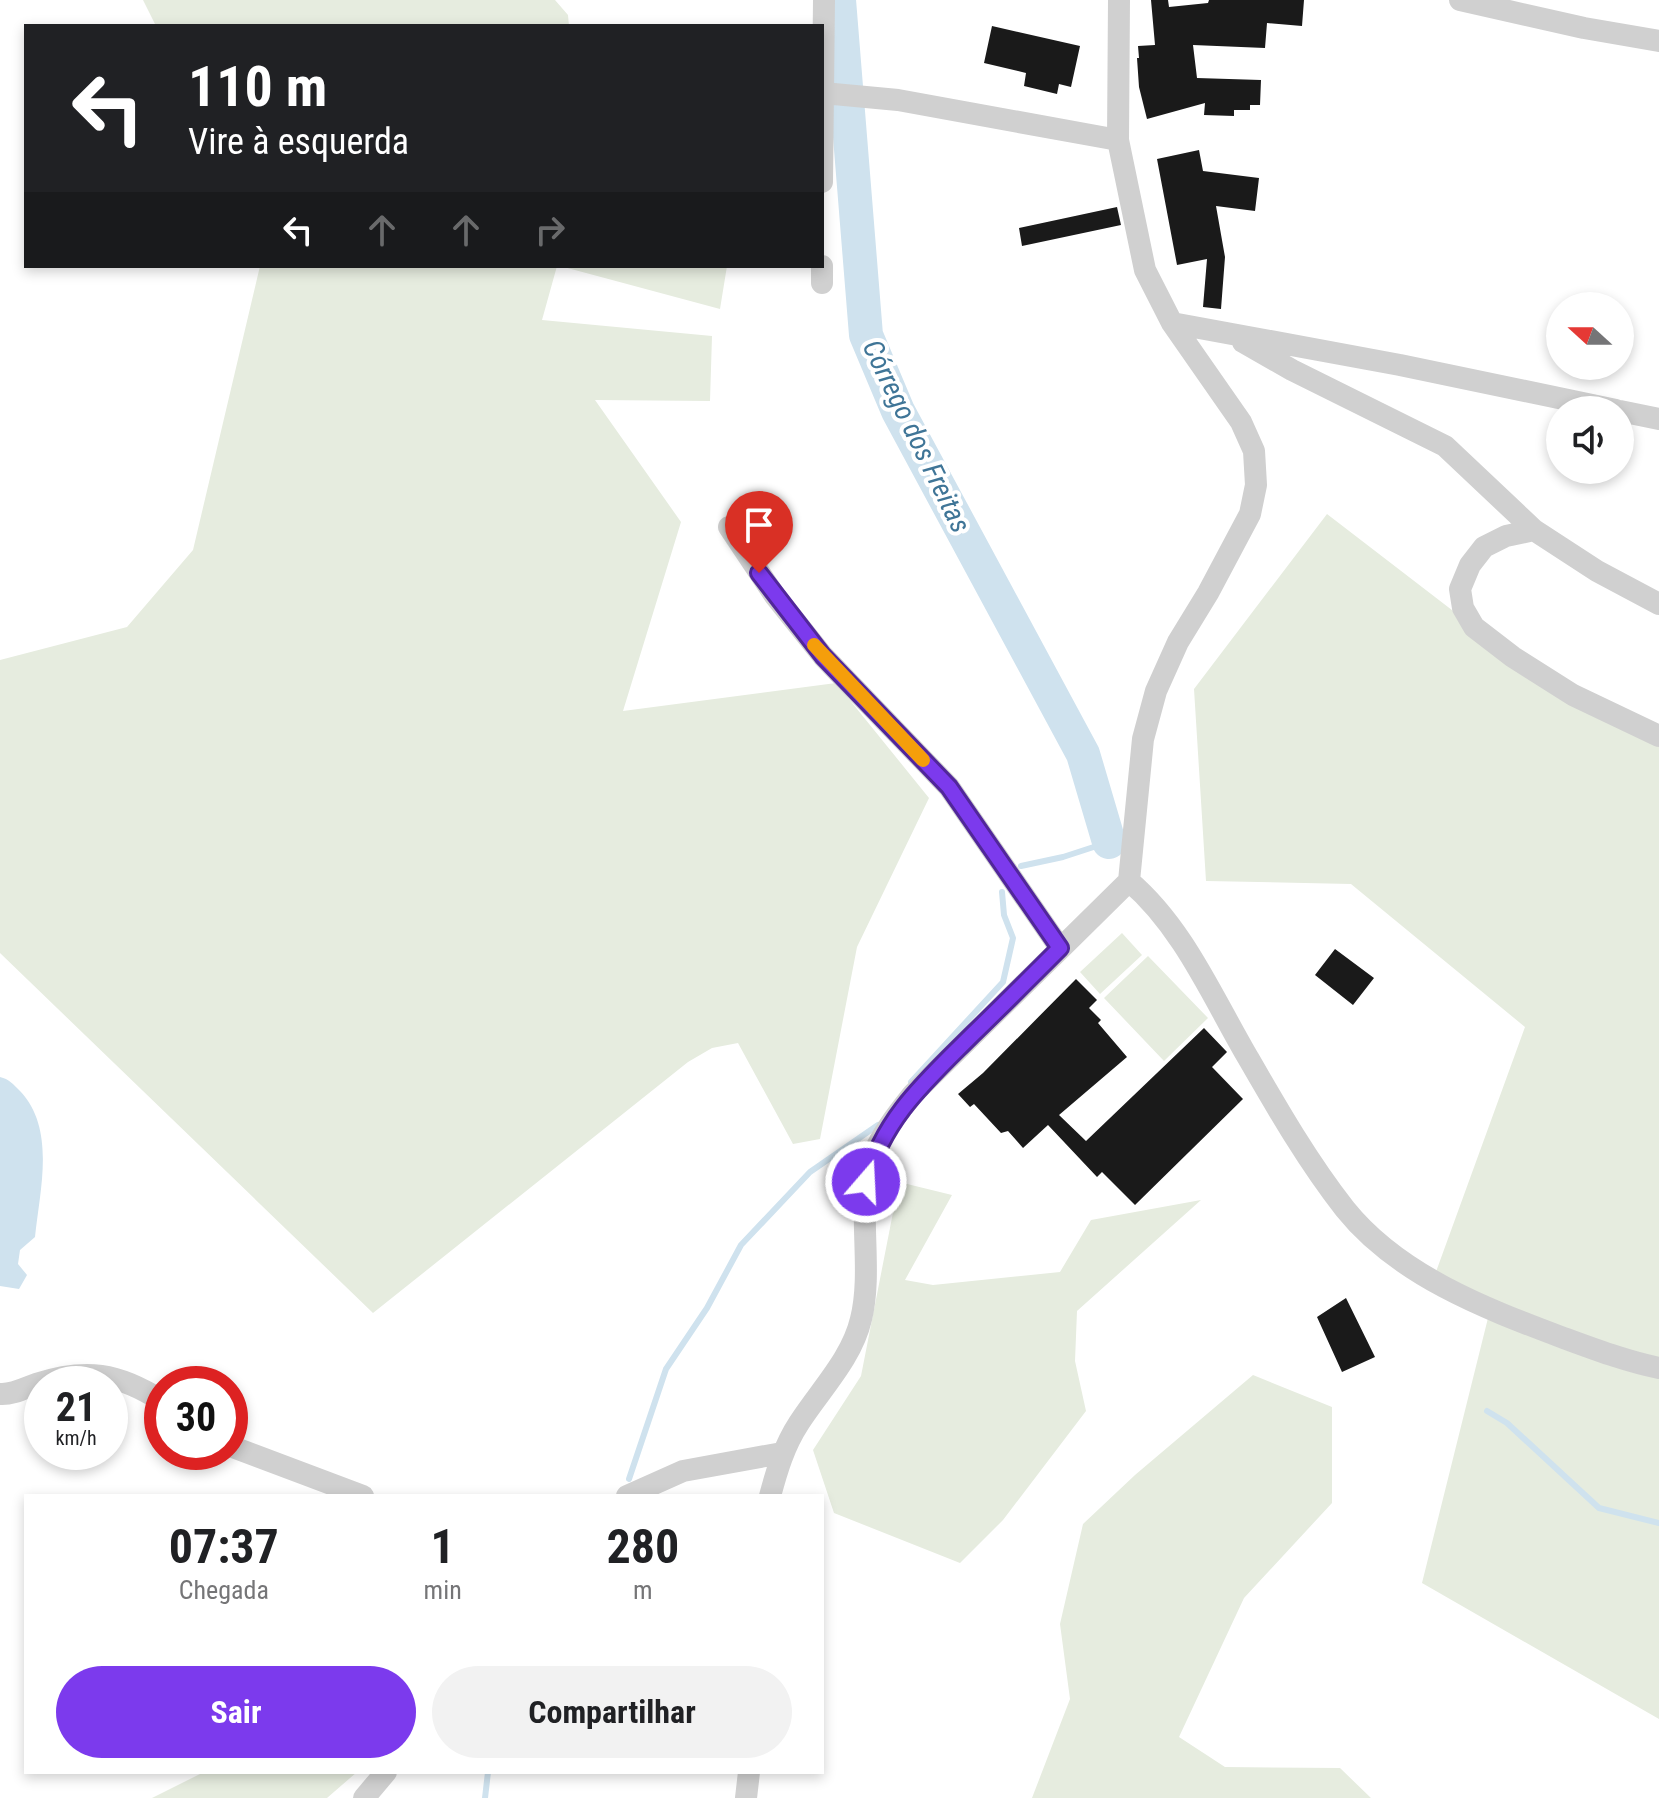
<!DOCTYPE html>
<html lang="pt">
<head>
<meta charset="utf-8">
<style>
	body { margin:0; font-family:"Roboto Condensed",sans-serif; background:#f2f2f2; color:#202124; height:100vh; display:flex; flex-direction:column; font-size:30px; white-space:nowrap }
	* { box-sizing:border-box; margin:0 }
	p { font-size:26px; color:#757577 }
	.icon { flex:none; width:44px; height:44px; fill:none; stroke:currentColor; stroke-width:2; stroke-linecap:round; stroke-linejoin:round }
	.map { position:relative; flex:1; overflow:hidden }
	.drawer { position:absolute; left:24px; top:1494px; width:800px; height:280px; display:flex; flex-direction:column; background:#fff; border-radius:0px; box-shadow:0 4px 12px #0003 }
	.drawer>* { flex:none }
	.guide { position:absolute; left:24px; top:24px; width:800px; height:244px; border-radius:0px; box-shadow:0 4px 12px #0003; background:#202124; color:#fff; overflow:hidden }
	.needle { width:52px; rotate:291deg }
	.fabs { position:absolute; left:1546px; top:292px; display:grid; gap:16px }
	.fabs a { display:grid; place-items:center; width:88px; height:88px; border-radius:50%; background:#fff; box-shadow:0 4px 12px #0003; font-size:40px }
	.speed { position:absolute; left:24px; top:1366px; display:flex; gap:16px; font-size:40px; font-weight:700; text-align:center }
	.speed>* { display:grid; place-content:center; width:104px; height:104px; border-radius:50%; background:#fff; box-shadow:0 4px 12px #0003; line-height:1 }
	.speed small { font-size:20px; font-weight:400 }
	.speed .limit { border:12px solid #d22; background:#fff; color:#111 }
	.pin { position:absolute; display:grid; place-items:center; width:68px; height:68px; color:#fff; margin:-82px -34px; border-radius:50% 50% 50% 0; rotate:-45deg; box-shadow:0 0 8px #0007 }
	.pin .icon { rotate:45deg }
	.me { position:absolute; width:88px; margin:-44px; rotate:19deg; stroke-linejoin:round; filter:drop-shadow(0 0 6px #0008) }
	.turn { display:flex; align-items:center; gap:28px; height:168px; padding:0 32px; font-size:36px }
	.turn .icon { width:104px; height:104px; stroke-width:2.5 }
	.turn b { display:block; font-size:56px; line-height:68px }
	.lanes { display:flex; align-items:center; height:76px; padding:0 32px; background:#0003; justify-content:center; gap:40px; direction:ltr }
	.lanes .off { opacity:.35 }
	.eta { display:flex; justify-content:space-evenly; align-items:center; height:136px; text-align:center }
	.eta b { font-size:48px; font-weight:700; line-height:56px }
	.cta { display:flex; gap:16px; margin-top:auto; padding:16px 32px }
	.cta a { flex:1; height:92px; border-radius:48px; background:#7c3aed; color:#fff; font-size:32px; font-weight:700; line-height:92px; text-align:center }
	.cta a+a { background:#f2f2f2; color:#202124 }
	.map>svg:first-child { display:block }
	.green { fill:#e6ecdf }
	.water { fill:#cfe2ee }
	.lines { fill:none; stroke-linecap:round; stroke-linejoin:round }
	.stream { stroke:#cfe2ee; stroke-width:6 }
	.river { stroke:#cfe2ee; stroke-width:34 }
	.building { fill:#1a1a1a }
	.minor { stroke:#d0d0d0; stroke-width:22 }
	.route-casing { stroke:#51269a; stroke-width:20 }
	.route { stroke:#7c3aed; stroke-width:14 }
	.slow { stroke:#f59e0b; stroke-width:14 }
	.labels { text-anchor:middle; stroke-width:8; stroke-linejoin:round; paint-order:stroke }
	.water-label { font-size:28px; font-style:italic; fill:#3f7597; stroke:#fff }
</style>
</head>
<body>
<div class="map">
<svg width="1659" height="1798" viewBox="0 0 1659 1798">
	<rect width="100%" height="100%" fill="#fff"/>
	<path class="green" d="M 143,0 L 555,0 L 568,15 L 569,26 L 156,26 Z
		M 260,266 L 557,266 L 542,320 L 712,336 L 710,401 L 595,400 L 681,522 L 623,711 L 836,683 L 929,798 L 857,947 L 820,1139 L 793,1144 L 738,1043 L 712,1048 L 688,1062 L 373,1313 L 0,953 L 0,660 L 127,627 L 193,550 Z
		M 560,266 L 727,266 L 720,309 Z
		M 1327,514 L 1474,627 L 1659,738 L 1659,1719 L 1422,1583 L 1490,1310 L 1433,1280 L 1525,1027 L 1351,884 L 1206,881 L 1194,689 Z
		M 1122,933 L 1142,955 L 1100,994 L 1080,972 Z
		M 1148,956 L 1208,1018 L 1164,1061 L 1104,998 Z
		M 899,1182 L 952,1195 L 905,1280 L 933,1285 L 1060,1272 L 1091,1220 L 1201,1200 L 1077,1311 L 1075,1361 L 1086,1411 L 1003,1520 L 960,1563 L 834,1513 L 813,1450 L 861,1376 Z
		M 1253,1375 L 1332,1407 L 1332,1503 L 1244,1598 L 1179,1737 L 1225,1767 L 1340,1768 L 1371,1798 L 1032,1798 L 1070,1699 L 1060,1624 L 1083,1524 L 1135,1475 Z
		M 204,1772 L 357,1772 L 327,1798 L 152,1798 Z"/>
	<path class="water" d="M 0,1077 C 9,1079 13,1084 20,1091 C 56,1129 40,1189 35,1237 L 20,1250 L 18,1264 L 27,1275 L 19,1289 L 0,1286 Z"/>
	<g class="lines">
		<path class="stream" d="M 1021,866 L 1063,857 L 1109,842
			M 911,1082 L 1003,982 L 1013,938 L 1004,915 L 1002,892
			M 1487,1411 L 1507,1423 L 1599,1508 L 1659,1523
			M 629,1479 L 666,1369 L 707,1308 L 741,1245 L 810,1172 L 878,1125
			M 485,1798 L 488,1772"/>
		<path class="river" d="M 839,0 L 866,335 L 898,411 L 1083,754 L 1109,842"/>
	</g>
	<path class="building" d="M 1151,0 L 1168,0 L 1169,7 L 1208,3 L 1209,0 L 1304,0 L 1302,26 L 1267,23 L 1265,48 L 1193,45 L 1197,78 L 1261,80 L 1260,105 L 1250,105 L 1250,110 L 1234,110 L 1234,116 L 1204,115 L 1205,103 L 1147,119 L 1139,87 L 1137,58 L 1139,58 L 1138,46 L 1155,45 Z
		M 992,26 L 1080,46 L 1071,87 L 1059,84 L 1057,94 L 1024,86 L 1026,73 L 984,63 Z
		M 1199,150 L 1203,171 L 1259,178 L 1255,211 L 1216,206 L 1225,257 L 1221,309 L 1203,307 L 1207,259 L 1177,265 L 1157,159 Z
		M 1117,207 L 1121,225 L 1022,246 L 1019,228 Z
		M 1335,949 L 1374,978 L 1353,1005 L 1315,975 Z
		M 1076,979 L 1097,1000 L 1089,1008 L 1101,1020 L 1098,1023 L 1127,1057 L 1059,1115 L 1086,1141 L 1204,1028 L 1227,1052 L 1212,1067 L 1243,1099 L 1135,1205 L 1102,1172 L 1097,1177 L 1048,1125 L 1023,1148 L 1008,1131 L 1001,1133 L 974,1104 L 970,1107 L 958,1094 L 983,1073 Z
		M 1346,1298 L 1375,1357 L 1342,1372 L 1317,1317 Z"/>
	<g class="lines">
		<path class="minor" d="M 1460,0 L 1584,28 L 1659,41
			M 823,93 L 898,100 L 1118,140
			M 822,182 L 824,0
			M 822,266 L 822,283
			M 1172,323 L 1400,365 L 1616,410
			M 1243,342 L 1292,370 L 1445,446 L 1534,530
			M 1620,411 L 1659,419
			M 729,527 L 775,596 L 823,656 L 949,787 L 1060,948
			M 1659,604 L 1597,571 L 1534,530 L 1506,536 L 1484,547 L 1470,565 L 1460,589 L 1463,608 L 1474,627 L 1513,657 L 1573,695 L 1659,736
			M 1129,881 C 1183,927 1212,996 1247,1056 C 1277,1108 1308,1162 1345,1209 C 1398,1275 1484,1308 1561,1337 C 1594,1349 1625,1361 1659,1368
			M 0,1394 C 12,1395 25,1388 36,1384 C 86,1368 118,1373 162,1401
			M 230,1446 L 363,1496
			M 627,1496 L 683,1471 L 782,1453
			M 770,1496 C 777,1470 784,1446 799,1423 C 821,1389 852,1358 861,1319 C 874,1267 855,1202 873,1155 C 882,1133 898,1113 913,1094 L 1129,881 L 1143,739 L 1156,691 L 1178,642 L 1208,593 L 1250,514 L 1256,485 L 1254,451 L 1241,422 L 1172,323 L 1145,270 L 1118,140 L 1119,0
			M 364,1798 L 386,1772
			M 746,1798 L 749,1772"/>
	</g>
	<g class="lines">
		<defs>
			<path id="route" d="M 759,573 L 823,656 L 949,787 L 1060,948 C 1031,977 1002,1006 972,1035 C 926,1081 884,1117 866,1182"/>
		</defs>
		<use href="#route" class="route-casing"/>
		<use href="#route" class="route"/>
		<path class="slow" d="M 814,645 L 923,760"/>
	</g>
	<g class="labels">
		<g class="water-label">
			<text transform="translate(917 436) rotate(64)" y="10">Córrego dos Freitas</text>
		</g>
	</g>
</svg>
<div class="fabs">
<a><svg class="needle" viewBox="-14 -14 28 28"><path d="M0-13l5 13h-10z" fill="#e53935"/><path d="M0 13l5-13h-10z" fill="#757577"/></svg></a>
<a><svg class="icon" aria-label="sound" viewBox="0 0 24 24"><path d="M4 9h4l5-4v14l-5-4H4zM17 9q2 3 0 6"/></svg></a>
</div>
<div class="speed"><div>21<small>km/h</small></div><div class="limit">30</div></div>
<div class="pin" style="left:759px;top:573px;background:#d93025"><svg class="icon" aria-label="arrive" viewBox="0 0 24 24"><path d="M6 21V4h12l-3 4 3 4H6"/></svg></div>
<svg class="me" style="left:866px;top:1182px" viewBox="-20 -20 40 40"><circle r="17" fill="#7c3aed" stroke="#fff" stroke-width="3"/><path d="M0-11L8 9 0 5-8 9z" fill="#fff"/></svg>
<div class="guide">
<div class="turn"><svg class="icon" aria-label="left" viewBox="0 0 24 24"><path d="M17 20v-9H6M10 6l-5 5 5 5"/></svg><div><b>110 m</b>Vire à esquerda</div></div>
<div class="lanes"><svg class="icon" aria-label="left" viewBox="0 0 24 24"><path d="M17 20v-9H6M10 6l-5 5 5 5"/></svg><svg class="icon off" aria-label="ahead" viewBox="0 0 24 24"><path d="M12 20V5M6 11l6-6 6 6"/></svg><svg class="icon off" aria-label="ahead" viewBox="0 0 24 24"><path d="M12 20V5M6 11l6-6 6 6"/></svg><svg class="icon off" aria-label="right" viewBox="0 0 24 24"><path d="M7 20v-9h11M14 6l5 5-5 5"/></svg></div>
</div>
<section class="drawer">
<div class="eta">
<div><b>07:37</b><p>Chegada</p></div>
<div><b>1</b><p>min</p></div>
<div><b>280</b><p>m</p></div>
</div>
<div class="cta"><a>Sair</a><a>Compartilhar</a></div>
</section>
</div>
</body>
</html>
